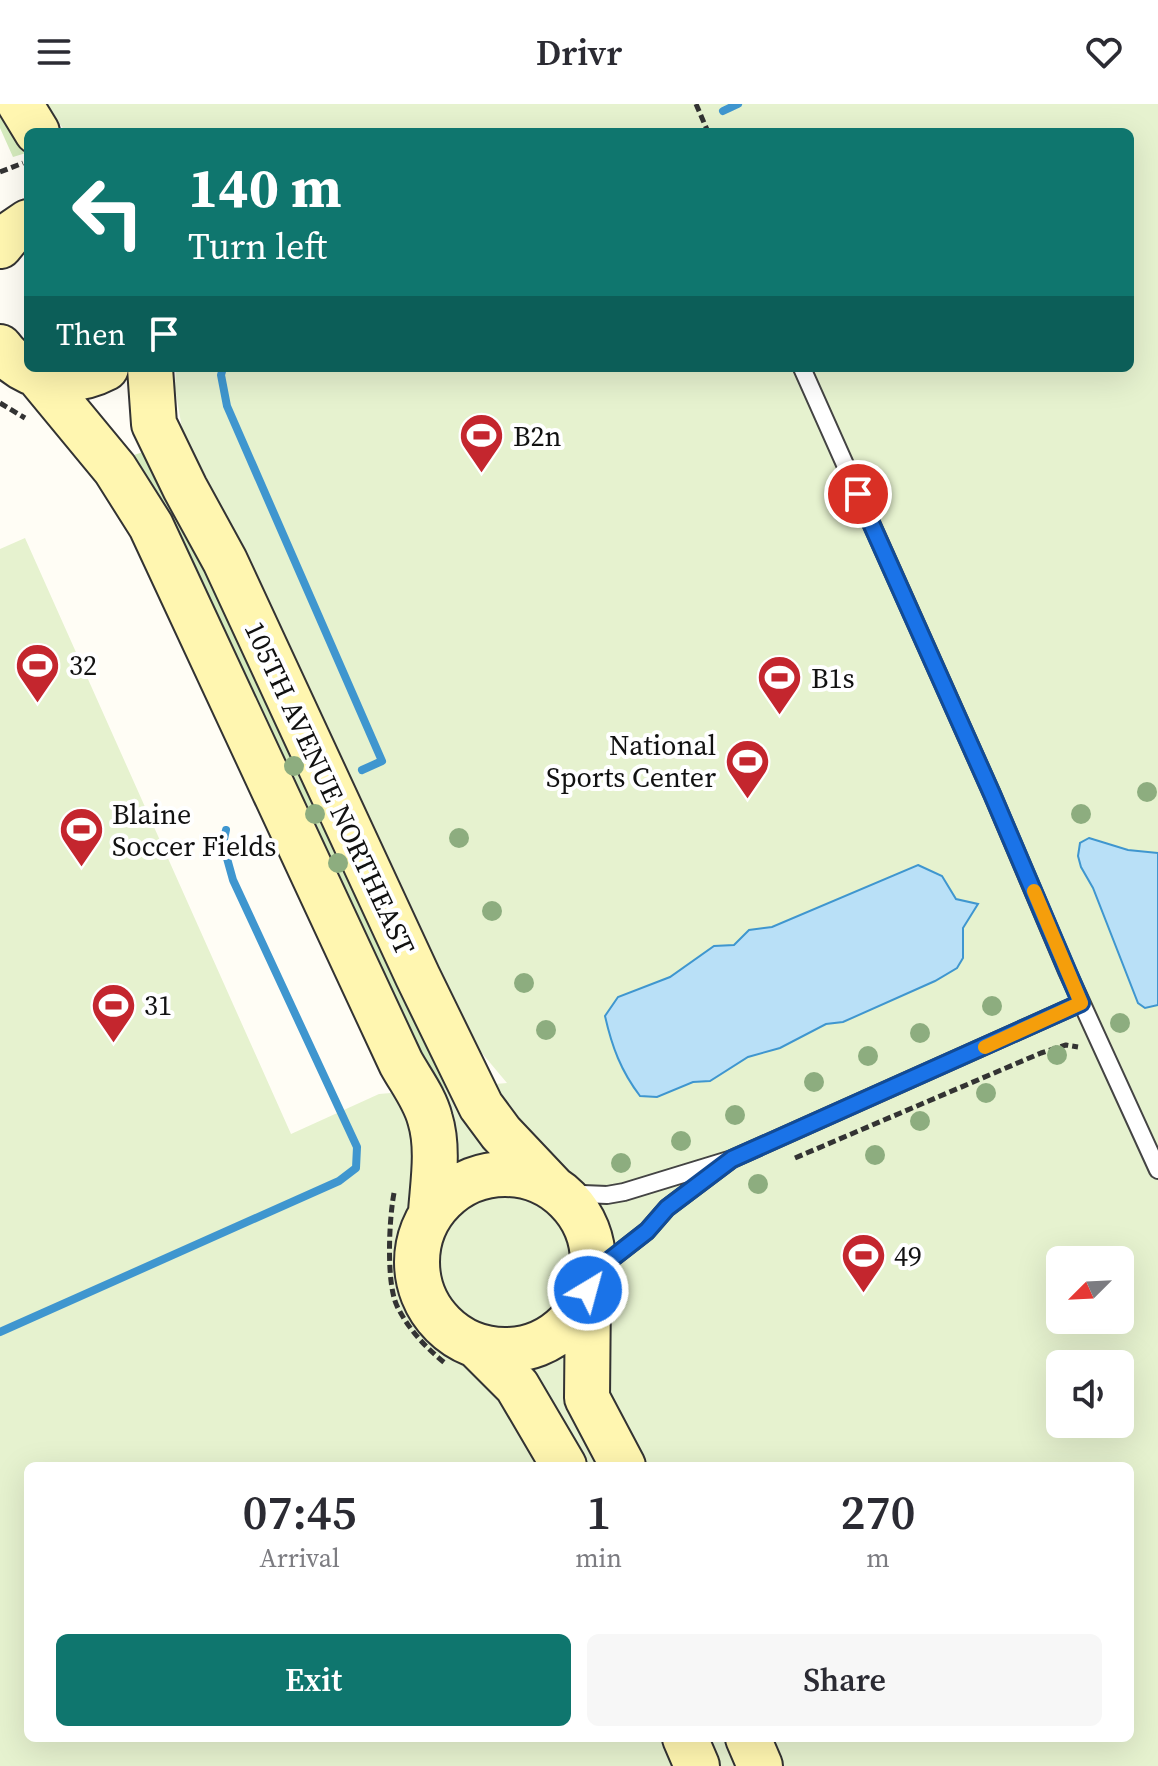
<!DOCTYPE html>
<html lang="en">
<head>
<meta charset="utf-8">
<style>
	body { margin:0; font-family:"Source Serif 4",serif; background:#f7f7f7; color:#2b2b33; height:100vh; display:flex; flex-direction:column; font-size:30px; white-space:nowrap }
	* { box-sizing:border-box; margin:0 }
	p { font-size:26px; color:#7c7c81 }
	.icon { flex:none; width:44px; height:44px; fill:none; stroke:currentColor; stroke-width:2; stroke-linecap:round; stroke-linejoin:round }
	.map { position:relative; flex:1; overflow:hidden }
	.details { position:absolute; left:24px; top:1358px; width:1110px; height:280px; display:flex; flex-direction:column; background:#fff; border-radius:12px; box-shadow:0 8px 32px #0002 }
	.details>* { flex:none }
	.guide { position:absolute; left:24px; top:24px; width:1110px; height:244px; border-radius:12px; box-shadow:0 8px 32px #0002; background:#0f766e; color:#fff; overflow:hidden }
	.needle { width:52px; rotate:246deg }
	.fabs { position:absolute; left:1046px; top:1142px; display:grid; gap:16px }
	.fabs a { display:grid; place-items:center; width:88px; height:88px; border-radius:12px; background:#fff; box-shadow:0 8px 32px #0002; font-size:40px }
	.pin { position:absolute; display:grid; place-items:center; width:68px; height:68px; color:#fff; margin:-34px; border:4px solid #fff; border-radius:50%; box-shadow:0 2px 8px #0007 }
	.me { position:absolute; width:88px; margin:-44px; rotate:37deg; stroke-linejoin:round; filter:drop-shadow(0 0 6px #0008) }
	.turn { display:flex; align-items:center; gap:28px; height:168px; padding:0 32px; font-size:36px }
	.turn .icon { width:104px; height:104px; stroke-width:2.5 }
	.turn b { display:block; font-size:56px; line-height:68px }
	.then { display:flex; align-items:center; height:76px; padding:0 32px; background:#0003; gap:16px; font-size:30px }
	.eta { display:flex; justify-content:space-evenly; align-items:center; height:136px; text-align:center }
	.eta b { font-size:48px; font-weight:600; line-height:56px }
	.cta { display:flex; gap:16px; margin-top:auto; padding:16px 32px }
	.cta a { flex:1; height:92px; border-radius:12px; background:#0f766e; color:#fff; font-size:32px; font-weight:600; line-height:92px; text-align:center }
	.cta a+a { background:#f7f7f7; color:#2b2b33 }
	header { display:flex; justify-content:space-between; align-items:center; height:104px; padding:0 32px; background:#fff; font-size:36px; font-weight:600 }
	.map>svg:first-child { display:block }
	.green { fill:#d5ebbd }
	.pitch { fill:#e6f2cf; fill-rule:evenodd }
	.water { fill:#b9e0f7; stroke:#3f96cf; stroke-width:2 }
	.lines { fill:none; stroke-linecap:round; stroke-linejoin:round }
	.stream { stroke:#3f96cf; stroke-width:8 }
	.lane-casing { stroke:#444; stroke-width:20 }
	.secondary-casing { stroke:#333; stroke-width:48 }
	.path { stroke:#333; stroke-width:5; stroke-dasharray:8 4; stroke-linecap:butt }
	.lane { stroke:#fff; stroke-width:16 }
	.secondary { stroke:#fff6b0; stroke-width:44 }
	.tree { fill:#8dad7f }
	.route-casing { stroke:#114b97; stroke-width:20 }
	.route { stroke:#1a73e8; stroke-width:14 }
	.slow { stroke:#f59e0b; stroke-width:14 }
	.labels { text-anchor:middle; stroke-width:8; stroke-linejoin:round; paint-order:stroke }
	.poi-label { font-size:28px; fill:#111; stroke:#fff; text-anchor:start }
	.street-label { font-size:28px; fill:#111; stroke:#fff }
</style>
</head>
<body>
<header><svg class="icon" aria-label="menu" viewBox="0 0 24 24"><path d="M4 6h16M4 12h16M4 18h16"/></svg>Drivr<svg class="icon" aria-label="heart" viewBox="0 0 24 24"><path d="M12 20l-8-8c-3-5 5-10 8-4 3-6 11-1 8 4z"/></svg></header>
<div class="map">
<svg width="1158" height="1662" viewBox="0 0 1158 1662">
	<rect width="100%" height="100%" fill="#fffdf5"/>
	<path class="green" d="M 0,0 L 26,49 L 13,53 L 0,24 Z
		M 143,348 L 172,394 L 412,902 L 452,994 L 444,996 C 427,964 408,933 393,900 C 306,717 236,526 134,351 Z"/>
	<path class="pitch" d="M 44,0 L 1158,0 L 1158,1662 L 0,1662 L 0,445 L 25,434 L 291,1030 L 379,990 L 507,979 L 418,873 L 184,336 L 175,284 L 176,264 L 1130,264 L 1130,28 L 66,28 ZM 1060,1156 L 1120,1156 L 1120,1216 L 1060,1216 ZM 1060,1260 L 1120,1260 L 1120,1320 L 1060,1320 ZM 28,1362 L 1130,1362 L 1130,1634 L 28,1634 Z"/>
	<path class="water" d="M 1089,734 L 1128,746 L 1158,749 L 1158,901 L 1145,904 L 1138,899 L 1093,784 L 1081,763 L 1078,752 L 1080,739 Z
		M 918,761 L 942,772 L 956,795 L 978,800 L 963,824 L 963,854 L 957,864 L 935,877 L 843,918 L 826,920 L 780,944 L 748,953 L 710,977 L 693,978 L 657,993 L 640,992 C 621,967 612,943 605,912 L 618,893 L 670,873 L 714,842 L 734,841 L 749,826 L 772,823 Z"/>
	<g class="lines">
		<path class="stream" d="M 723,7 L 738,0
			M 223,264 L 221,271 L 227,302 L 382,657 L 362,666
			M 0,1228 L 339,1077 L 356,1064 L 357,1043 L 233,776 L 223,740 L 226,726"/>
		<defs>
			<path id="lane" d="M 802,264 L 992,690 L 1067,867 L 1158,1066
				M 732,1055 L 1081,899
				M 559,1089 L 607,1091 L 624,1088 L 732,1055 L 667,1104 L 647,1127 L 592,1170"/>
			<path id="secondary" d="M 20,0 L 37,28
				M 0,142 L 9,131 L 28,118
				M 0,243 C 25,277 70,283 106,264
				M 150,264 L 154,320 L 185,384 L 225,457 L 418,873 L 481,1002 L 501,1029 L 553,1084
				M 39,273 L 115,365 L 151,422 L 401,959 C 411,977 425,995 430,1015 C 439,1044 433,1079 431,1108
				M417 1158a88 88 0 1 1 176 0a88 88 0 1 1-176 0Z
				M 588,1186 L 587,1294 L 623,1362
				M 478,1243 L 517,1282 L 564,1362
				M 685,1634 L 697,1662
				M 748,1634 L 760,1662"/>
		</defs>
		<use href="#lane" class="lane-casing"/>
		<use href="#secondary" class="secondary-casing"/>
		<path class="path" d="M 696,0 L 708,28
			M 0,68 L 23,59
			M 0,299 L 25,314
			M 795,1054 L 1041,949 L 1066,941 L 1078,943
			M 394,1089 C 389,1115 386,1179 397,1202 C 409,1226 425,1243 446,1260"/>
		<use href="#lane" class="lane"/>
		<use href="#secondary" class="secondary"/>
	</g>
	<g class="tree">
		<circle cx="294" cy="662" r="10"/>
		<circle cx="1147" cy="688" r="10"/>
		<circle cx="315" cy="710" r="10"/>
		<circle cx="1081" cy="710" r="10"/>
		<circle cx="459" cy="734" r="10"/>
		<circle cx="338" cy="759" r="10"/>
		<circle cx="492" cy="807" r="10"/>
		<circle cx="524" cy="879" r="10"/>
		<circle cx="992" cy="902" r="10"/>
		<circle cx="1120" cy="919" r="10"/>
		<circle cx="546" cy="926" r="10"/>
		<circle cx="920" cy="929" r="10"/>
		<circle cx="1057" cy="951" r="10"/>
		<circle cx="868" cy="952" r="10"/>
		<circle cx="814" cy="978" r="10"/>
		<circle cx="986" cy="989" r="10"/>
		<circle cx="735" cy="1011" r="10"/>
		<circle cx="920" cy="1017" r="10"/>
		<circle cx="681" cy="1037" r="10"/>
		<circle cx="875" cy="1051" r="10"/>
		<circle cx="621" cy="1059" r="10"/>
		<circle cx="758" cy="1080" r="10"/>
	</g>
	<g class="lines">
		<defs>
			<path id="route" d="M 588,1186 L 592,1170 L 647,1127 L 667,1104 L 732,1055 L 1081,899 L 992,690 L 858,390"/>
		</defs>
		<use href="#route" class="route-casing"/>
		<use href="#route" class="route"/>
		<path class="slow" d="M 985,943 L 1081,899 L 1034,787"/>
	</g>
	<defs>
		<symbol id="stadium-pin" viewBox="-11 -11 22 30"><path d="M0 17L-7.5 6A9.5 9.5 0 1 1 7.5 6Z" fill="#c4262e" stroke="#fff"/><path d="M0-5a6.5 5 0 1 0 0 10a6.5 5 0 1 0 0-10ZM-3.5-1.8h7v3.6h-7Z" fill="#fff"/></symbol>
	</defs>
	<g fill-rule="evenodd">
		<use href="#stadium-pin" x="456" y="306" width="51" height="69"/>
		<use href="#stadium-pin" x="12" y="536" width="51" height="69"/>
		<use href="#stadium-pin" x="754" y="548" width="51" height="69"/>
		<use href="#stadium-pin" x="722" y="632" width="51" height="69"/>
		<use href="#stadium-pin" x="56" y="700" width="51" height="69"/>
		<use href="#stadium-pin" x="88" y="876" width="51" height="69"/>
		<use href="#stadium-pin" x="838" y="1126" width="51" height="69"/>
	</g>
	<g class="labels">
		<g class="poi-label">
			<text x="513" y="342">B2n</text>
			<text x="69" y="571">32</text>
			<text x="811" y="584">B1s</text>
			<text x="716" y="651" text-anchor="end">National<tspan x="716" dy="32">Sports Center</tspan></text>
			<text x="112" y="720">Blaine<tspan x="112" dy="32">Soccer Fields</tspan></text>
			<text x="144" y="911">31</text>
			<text x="894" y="1162">49</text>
		</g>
		<g class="street-label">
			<text transform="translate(330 684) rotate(65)" y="10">105TH AVENUE NORTHEAST</text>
		</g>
	</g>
</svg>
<div class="fabs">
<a><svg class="needle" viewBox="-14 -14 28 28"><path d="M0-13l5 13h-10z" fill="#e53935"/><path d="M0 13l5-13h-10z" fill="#7c7c81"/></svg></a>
<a><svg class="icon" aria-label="sound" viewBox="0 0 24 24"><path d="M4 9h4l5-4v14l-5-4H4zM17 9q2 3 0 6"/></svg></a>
</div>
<div class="pin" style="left:858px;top:390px;background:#d93025"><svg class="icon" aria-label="arrive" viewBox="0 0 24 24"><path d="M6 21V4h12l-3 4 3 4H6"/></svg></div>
<svg class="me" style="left:588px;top:1186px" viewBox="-20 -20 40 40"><circle r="17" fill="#1a73e8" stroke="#fff" stroke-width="3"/><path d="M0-11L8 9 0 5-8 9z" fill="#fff"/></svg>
<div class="guide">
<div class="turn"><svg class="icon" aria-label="left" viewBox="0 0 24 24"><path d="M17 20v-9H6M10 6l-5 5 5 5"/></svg><div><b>140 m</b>Turn left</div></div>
<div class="then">Then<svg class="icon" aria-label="arrive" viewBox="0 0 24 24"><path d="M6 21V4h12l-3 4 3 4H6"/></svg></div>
</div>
<section class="details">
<div class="eta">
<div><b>07:45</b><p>Arrival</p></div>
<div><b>1</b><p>min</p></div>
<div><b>270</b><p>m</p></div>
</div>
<div class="cta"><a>Exit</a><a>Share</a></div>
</section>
</div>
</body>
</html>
